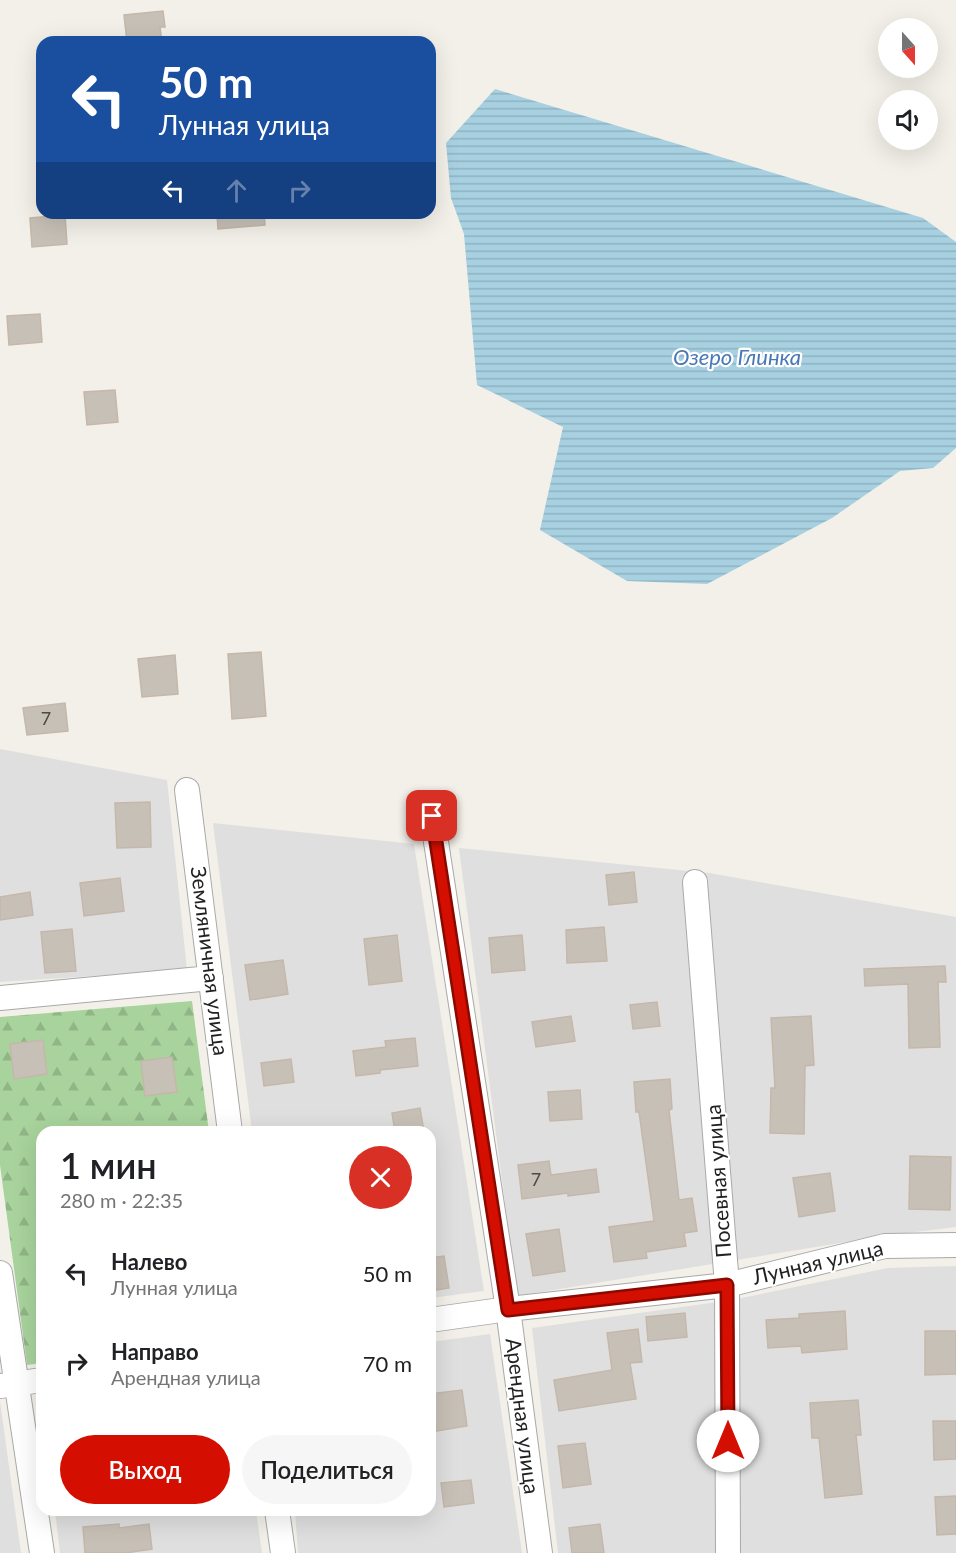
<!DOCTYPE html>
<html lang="ru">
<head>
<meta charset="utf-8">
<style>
	body { margin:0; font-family:Lato,sans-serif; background:#f6f6f6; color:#202124; height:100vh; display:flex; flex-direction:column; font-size:22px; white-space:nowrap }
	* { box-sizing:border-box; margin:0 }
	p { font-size:20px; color:#757577 }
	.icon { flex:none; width:33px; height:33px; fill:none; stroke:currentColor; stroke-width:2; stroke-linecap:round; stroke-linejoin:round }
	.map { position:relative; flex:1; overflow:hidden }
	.sheet { position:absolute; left:36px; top:1126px; width:400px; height:390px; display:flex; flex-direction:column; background:#fff; border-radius:18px; box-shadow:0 6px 24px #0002 }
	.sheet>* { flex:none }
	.banner { position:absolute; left:36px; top:36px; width:400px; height:183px; border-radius:18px; box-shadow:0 6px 24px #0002; background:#1a4fa0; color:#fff; overflow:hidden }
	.needle { width:39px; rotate:159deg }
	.controls { position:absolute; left:878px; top:18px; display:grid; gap:12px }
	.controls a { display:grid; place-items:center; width:60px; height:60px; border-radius:50%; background:#fff; box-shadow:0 6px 24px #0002; font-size:30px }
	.pin { position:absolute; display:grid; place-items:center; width:51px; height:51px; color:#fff; margin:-26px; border-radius:12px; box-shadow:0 3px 9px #0006 }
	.me { position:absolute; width:66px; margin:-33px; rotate:0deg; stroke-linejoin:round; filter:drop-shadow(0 0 4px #0008) }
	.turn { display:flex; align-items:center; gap:21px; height:126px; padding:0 24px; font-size:27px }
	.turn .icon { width:78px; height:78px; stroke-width:2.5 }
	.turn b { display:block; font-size:42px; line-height:51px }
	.lanes { display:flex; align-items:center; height:57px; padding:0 24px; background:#0003; justify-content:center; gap:30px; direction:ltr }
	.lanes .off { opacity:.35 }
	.round { display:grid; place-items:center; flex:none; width:63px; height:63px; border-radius:32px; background:#f6f6f6 }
	.headline { display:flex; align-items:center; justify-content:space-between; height:102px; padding:0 24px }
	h1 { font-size:36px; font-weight:600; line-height:45px }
	.button { display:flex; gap:12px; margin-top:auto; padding:12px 24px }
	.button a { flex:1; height:69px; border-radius:36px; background:#d40e00; color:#fff; font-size:24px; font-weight:600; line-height:69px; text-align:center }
	.button a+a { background:#f6f6f6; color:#202124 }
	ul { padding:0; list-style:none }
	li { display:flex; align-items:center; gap:18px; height:90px; padding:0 24px }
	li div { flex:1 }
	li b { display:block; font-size:22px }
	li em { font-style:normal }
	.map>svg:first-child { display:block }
	.residential { fill:#e0dfdf }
	.forest { fill:url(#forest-firs) }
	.water { fill:url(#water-rules) }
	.building { fill:#c7c0b7; stroke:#c5b7aa; stroke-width:1.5 }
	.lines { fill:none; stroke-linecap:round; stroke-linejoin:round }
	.street-casing { stroke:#a9a9a9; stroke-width:26 }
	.street { stroke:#fff; stroke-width:24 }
	.route-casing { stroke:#8a0900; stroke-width:15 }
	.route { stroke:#d40e00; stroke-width:10 }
	.labels { text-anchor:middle; stroke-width:4.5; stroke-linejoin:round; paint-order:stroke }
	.number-label { font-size:18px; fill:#4b4a47 }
	.street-label { font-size:21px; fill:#222; stroke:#fff }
	.water-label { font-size:22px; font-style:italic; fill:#4978b7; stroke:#fff }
</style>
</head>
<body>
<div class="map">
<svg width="956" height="1553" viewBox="0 0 956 1553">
	<defs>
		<pattern id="forest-firs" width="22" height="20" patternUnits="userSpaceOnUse" patternTransform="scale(1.5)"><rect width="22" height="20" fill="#a8d39c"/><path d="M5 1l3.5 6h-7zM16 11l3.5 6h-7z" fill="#90b586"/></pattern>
		<pattern id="water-rules" width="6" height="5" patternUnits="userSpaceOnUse" patternTransform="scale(1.5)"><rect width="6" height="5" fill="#a7d0e1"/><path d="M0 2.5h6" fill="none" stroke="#8fb2c1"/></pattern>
	</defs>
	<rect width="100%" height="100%" fill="#f2f0e8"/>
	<path class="residential" d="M 0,749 L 167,780 L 187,970 L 0,982 Z
		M 213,823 L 414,844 L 484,1291 L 431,1298 L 430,1132 L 252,1132 Z
		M 459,848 L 709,873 L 956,917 L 956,1227 L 883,1236 L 517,1296 Z
		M 956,1266 L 956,1553 L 558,1553 L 532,1328 L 732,1300 L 888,1268 Z
		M 490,1334 L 522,1553 L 298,1553 L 295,1511 L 430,1510 L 431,1342 Z
		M 0,1401 L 21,1553 L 0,1553 Z
		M 55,1511 L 256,1511 L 262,1553 L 60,1553 Z"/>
	<path class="forest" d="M 192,1001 L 209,1132 L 42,1132 L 42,1363 L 27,1365 L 0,1165 L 0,1017 Z"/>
	<path class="water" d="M 495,89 L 923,218 L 956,242 L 956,448 L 933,468 L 900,471 L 832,518 L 707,584 L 627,581 L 540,530 L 563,427 L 477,385 L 464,234 L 451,198 L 446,143 Z"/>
	<path class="building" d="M 163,11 L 165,27 L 160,27 L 162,42 L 127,42 L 124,15 Z
		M 217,213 L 264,213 L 265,225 L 218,229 Z
		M 65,215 L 67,244 L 32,247 L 30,218 Z
		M 40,314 L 42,342 L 9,345 L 7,316 Z
		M 115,390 L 118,422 L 87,425 L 84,392 Z
		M 261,652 L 266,716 L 232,719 L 228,654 Z
		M 175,655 L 178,694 L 142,697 L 138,659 Z
		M 65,703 L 68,731 L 27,735 L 23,708 Z
		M 150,802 L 151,847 L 117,848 L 115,803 Z
		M 634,872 L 637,902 L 609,905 L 606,875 Z
		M 120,878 L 124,911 L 84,916 L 80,883 Z
		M 30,892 L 33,915 L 0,920 L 0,897 Z
		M 604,927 L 607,961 L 567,963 L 566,930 Z
		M 72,929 L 76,971 L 45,973 L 41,932 Z
		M 397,935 L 402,981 L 369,985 L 364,939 Z
		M 522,935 L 525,970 L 492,973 L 489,938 Z
		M 283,960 L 288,994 L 250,1000 L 245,965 Z
		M 945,966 L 946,982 L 938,982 L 940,1047 L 909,1048 L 908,984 L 865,986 L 864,969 Z
		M 657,1002 L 660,1026 L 633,1029 L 630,1005 Z
		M 571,1016 L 575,1041 L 536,1047 L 532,1022 Z
		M 811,1016 L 814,1065 L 805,1066 L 804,1134 L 770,1133 L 771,1088 L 775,1088 L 771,1018 Z
		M 415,1038 L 418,1066 L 380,1070 L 380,1073 L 356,1076 L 353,1051 L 386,1047 L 385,1041 Z
		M 43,1040 L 47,1074 L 14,1079 L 10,1044 Z
		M 172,1057 L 177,1092 L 145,1096 L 141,1061 Z
		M 291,1059 L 294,1082 L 264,1086 L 261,1063 Z
		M 670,1079 L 672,1109 L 669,1110 L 679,1200 L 692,1198 L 697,1231 L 684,1233 L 686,1246 L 646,1252 L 647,1258 L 614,1262 L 609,1227 L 654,1221 L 639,1112 L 636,1112 L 634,1082 Z
		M 580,1090 L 582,1119 L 550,1121 L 548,1092 Z
		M 420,1108 L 424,1132 L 395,1132 L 392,1113 Z
		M 910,1156 L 951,1157 L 950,1210 L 909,1209 Z
		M 549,1161 L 551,1175 L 596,1169 L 599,1192 L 568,1196 L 568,1193 L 522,1199 L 518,1165 Z
		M 830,1173 L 835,1211 L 799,1217 L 793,1178 Z
		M 559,1229 L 565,1271 L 533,1276 L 526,1234 Z
		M 444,1256 L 449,1288 L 430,1291 L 430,1258 Z
		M 845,1311 L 847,1349 L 802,1353 L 801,1346 L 768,1348 L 766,1320 L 799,1318 L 799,1314 Z
		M 685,1313 L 687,1337 L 648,1341 L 646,1317 Z
		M 638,1329 L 642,1362 L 630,1363 L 636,1399 L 559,1411 L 554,1380 L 612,1370 L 607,1333 Z
		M 925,1331 L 956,1331 L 956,1374 L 925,1375 Z
		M 462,1390 L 467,1426 L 430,1432 L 430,1394 Z
		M 858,1400 L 861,1435 L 856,1435 L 862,1494 L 825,1498 L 819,1438 L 812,1438 L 810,1403 Z
		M 933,1421 L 956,1421 L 956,1459 L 934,1460 Z
		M 585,1443 L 591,1484 L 563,1488 L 558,1446 Z
		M 471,1480 L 474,1503 L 444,1507 L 441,1483 Z
		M 956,1496 L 956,1534 L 937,1535 L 935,1497 Z
		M 119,1524 L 119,1528 L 149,1524 L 152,1549 L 125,1553 L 85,1553 L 83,1527 Z
		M 600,1524 L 604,1553 L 572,1553 L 569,1528 Z"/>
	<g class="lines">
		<defs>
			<path id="street" d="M 187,790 L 230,1132
				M 432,816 L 508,1309 L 540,1553
				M 695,882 L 727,1285 L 728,1553
				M 0,998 L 211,978
				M 0,1273 L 42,1553
				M 430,1320 L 508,1309 L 727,1285 L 885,1246 L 956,1245
				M 0,1386 L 42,1380
				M 277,1510 L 283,1553"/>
		</defs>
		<use href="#street" class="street-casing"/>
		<use href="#street" class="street"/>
	</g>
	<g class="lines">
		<defs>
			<path id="route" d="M 432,816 L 508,1310 L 727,1285 L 728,1441"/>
		</defs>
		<use href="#route" class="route-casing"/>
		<use href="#route" class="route"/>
	</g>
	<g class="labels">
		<g class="number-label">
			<text x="46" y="725">7</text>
			<text x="536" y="1186">7</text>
		</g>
		<g class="street-label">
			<text transform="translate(209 961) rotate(83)" y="7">Земляничная улица</text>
			<text transform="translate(719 1181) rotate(-94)" y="7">Посевная улица</text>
			<text transform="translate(818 1263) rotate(-13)" y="7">Лунная улица</text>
			<text transform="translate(522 1416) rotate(83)" y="7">Арендная улица</text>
		</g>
		<g class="water-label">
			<text x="737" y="365">Озеро Глинка</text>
		</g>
	</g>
</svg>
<div class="controls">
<a><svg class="needle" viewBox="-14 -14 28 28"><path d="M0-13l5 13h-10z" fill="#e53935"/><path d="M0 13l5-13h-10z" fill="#757577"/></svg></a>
<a><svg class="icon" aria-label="sound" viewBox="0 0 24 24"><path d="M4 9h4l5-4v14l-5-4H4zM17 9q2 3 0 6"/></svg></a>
</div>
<div class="pin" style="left:432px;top:816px;background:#d93025"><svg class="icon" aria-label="arrive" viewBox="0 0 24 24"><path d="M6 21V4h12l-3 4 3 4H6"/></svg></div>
<svg class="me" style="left:728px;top:1441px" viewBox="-20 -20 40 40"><circle r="19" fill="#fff"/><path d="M0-13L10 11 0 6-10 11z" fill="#d40e00"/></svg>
<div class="banner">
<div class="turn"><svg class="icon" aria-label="left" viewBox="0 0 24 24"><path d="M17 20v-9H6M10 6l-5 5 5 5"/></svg><div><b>50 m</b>Лунная улица</div></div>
<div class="lanes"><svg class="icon" aria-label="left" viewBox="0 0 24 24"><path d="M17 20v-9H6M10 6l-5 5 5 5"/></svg><svg class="icon off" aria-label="ahead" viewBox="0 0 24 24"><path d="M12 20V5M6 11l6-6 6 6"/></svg><svg class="icon off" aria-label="right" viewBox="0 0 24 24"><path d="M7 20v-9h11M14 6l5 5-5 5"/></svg></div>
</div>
<section class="sheet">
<div class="headline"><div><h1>1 мин</h1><p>280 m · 22:35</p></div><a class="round" style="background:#d93025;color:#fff"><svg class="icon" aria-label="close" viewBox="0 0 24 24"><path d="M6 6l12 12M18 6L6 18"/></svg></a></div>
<ul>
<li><svg class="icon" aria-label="left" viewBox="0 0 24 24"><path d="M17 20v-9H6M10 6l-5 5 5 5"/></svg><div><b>Налево</b><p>Лунная улица</p></div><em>50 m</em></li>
<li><svg class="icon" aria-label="right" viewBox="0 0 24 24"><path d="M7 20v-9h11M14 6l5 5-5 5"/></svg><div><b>Направо</b><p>Арендная улица</p></div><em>70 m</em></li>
</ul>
<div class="button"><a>Выход</a><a>Поделиться</a></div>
</section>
</div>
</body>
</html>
